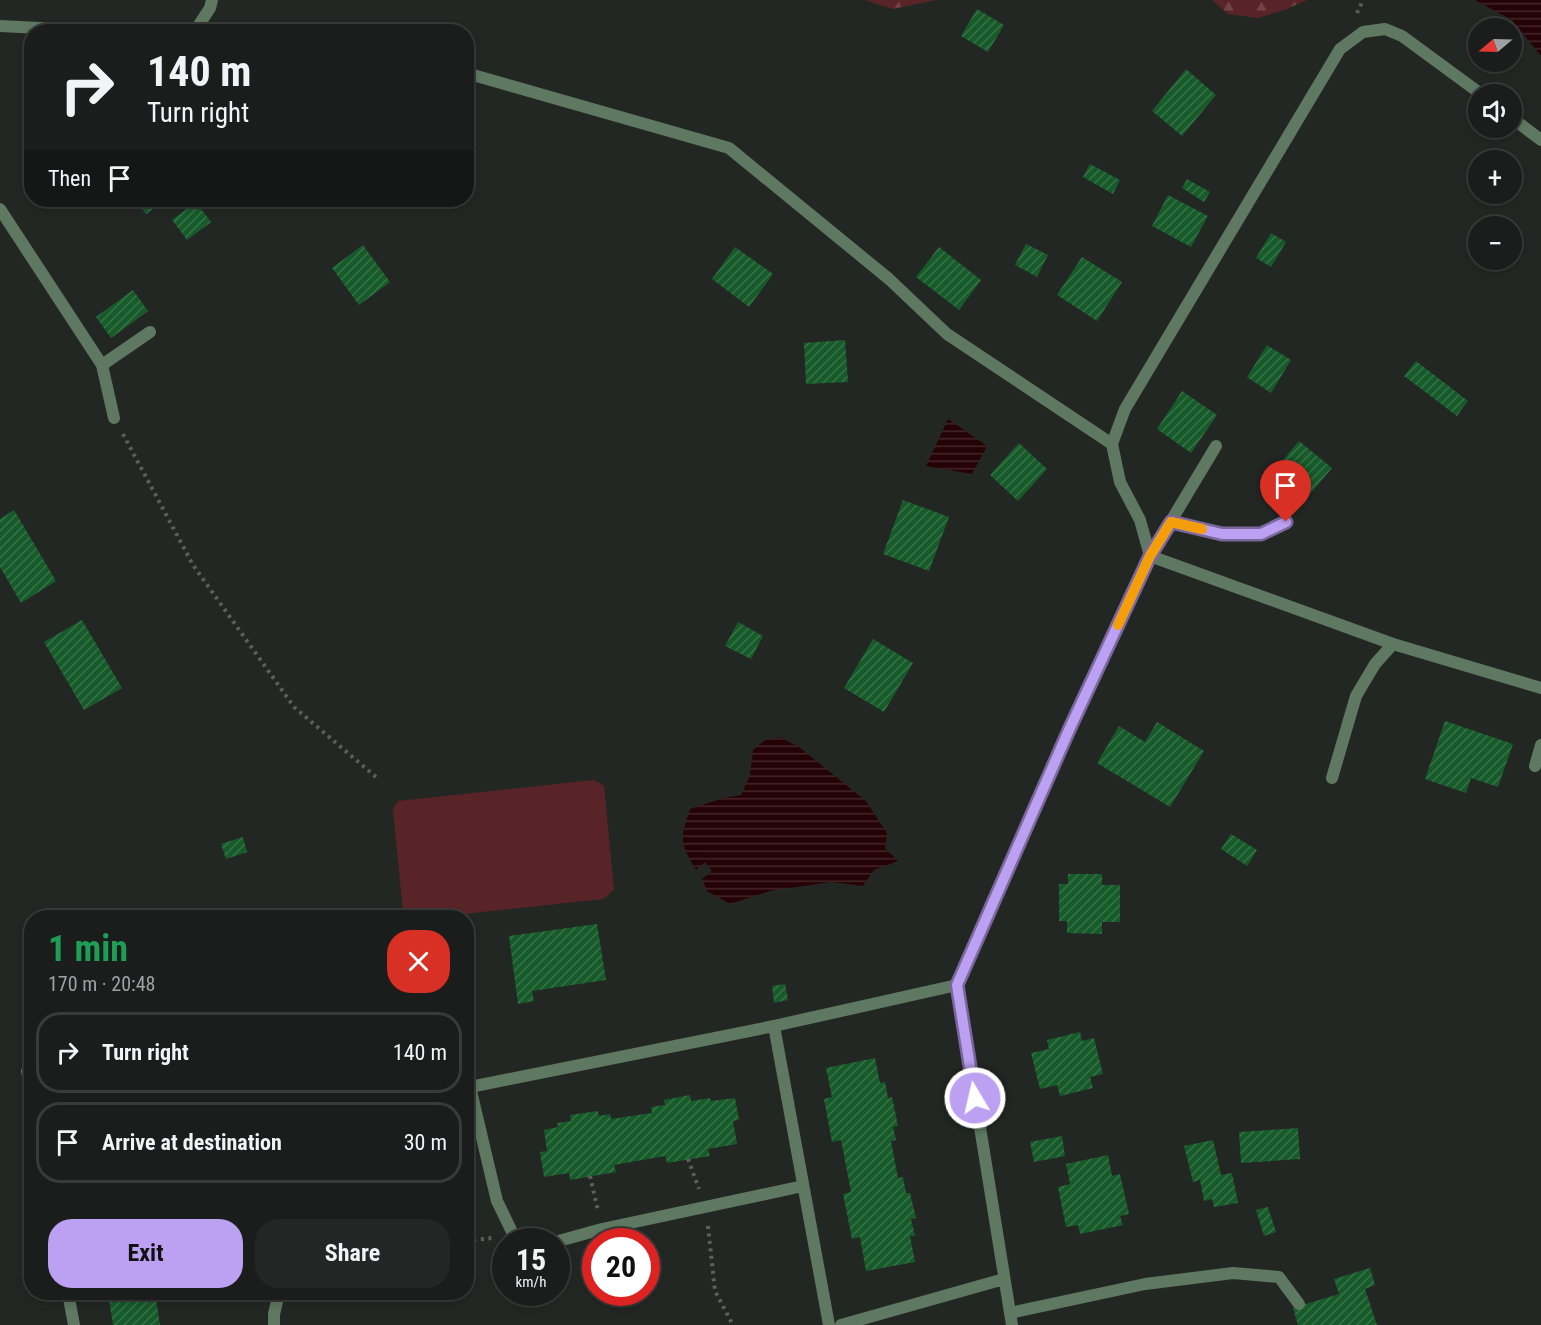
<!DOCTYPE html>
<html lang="en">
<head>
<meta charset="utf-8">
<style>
	body { margin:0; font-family:"Roboto Condensed",sans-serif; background:#232624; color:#f1f3f6; height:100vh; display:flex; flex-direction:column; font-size:22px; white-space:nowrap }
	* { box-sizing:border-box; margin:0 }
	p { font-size:20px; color:#9fa2a3 }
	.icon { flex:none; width:33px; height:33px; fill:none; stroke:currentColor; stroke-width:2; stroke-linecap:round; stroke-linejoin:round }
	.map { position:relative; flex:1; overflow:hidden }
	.sheet { position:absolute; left:24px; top:910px; width:450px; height:390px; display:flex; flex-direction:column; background:#1a1d1b; border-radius:24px; box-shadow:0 3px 9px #0003,0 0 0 2px #383b3a }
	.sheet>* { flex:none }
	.top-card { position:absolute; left:24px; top:24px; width:450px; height:183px; border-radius:24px; box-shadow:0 3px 9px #0003,0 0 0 2px #383b3a; background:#1a1d1b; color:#f1f3f6; overflow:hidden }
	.needle { width:39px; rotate:251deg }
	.controls { position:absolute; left:1468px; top:18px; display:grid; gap:12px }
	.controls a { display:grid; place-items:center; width:54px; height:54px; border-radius:50%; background:#1a1d1b; box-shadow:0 3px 9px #0003,0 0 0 2px #383b3a; font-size:30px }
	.speed { position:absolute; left:492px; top:1228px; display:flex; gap:12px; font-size:30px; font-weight:700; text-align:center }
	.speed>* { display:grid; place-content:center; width:78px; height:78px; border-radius:50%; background:#1a1d1b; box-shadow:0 3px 9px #0003,0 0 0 2px #383b3a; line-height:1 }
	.speed small { font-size:15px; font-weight:400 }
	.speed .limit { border:9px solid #d22; background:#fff; color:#111 }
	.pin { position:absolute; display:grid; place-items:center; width:51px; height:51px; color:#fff; margin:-62px -26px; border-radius:50% 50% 50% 0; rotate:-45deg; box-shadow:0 0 6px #0007 }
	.pin .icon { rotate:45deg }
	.me { position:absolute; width:66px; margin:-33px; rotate:351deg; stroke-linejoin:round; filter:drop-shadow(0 0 4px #0008) }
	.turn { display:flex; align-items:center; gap:21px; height:126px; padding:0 24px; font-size:27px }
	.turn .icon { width:78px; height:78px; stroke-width:2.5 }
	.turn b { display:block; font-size:42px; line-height:51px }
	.then { display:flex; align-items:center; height:57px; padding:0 24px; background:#0003; gap:12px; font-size:22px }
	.round { display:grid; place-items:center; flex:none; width:63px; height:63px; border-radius:24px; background:#232624 }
	.head { display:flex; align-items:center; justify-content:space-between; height:102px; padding:0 24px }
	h1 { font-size:36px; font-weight:700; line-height:45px; color:#1e9e55 }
	.action { display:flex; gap:12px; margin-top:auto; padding:12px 24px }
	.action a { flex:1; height:69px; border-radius:24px; background:#bca0f2; color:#111; font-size:24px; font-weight:700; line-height:69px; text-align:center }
	.action a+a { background:#232624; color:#f1f3f6 }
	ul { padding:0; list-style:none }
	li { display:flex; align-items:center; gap:18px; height:81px; margin:0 12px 9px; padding:0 12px; border:3px solid #383b3a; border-radius:24px }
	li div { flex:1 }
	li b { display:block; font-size:22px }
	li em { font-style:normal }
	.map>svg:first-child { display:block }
	.forest { fill:url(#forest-firs) }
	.garden { fill:#592428 }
	.water { fill:url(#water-rules) }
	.building { fill:url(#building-hatch) }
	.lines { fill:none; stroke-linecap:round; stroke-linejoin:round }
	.path { stroke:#5c5f5d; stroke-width:4; stroke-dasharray:3 4.5; stroke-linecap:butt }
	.service { stroke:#5e7861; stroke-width:12 }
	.route-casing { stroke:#7a689d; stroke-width:15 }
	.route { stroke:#bca0f2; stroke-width:10 }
	.slow { stroke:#f59e0b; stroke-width:10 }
</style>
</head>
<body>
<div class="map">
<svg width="1541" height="1325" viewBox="0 0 1541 1325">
	<defs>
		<pattern id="forest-firs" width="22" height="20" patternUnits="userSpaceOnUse" patternTransform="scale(1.5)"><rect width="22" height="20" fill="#592428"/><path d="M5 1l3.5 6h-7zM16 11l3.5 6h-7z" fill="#704346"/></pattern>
		<pattern id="water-rules" width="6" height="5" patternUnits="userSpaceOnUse" patternTransform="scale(1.5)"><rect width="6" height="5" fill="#250206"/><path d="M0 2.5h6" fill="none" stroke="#442629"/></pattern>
		<pattern id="building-hatch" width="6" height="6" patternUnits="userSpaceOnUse" patternTransform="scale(1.5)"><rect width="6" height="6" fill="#175b2a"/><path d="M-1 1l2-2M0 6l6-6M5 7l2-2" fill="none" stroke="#387248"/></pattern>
	</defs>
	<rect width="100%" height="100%" fill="#232724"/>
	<path class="forest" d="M 865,0 L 936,0 L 892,9 Z
		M 1212,0 L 1307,0 L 1287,9 L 1258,18 L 1228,14 Z"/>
	<path class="garden" d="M 594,780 L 604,786 L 614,890 L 603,899 L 425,918 L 409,918 L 403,912 L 393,809 L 398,801 Z"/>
	<path class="water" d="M 1475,0 L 1541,0 L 1541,56 L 1512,20 Z
		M 948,419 L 987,446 L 972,474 L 926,466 Z
		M 780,737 L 799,747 L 866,801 L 887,833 L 885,848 L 898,861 L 874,870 L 863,886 L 831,882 L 770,891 L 730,904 L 707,891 L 702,879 L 712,871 L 705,862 L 696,870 C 679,841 680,841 690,809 L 723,798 L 741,795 L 750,775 L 753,750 L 765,740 Z"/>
	<path class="building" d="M 977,9 L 1004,25 L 988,52 L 961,36 Z
		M 1186,69 L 1216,95 L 1182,136 L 1152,111 Z
		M 1090,164 L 1120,180 L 1113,194 L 1083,177 Z
		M 1187,179 L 1210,192 L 1204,202 L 1182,188 Z
		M 1168,195 L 1208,216 L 1191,247 L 1152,226 Z
		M 135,200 L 166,200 L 146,214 Z
		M 196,202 L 211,222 L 187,240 L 172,220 Z
		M 1271,233 L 1286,242 L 1271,267 L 1256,258 Z
		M 1026,244 L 1048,255 L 1037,277 L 1015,265 Z
		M 363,245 L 390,282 L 359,305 L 332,268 Z
		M 735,247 L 773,274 L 749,307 L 712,279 Z
		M 939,247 L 981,280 L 959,310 L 916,277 Z
		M 1082,257 L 1122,282 L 1097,321 L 1057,295 Z
		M 133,290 L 148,311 L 111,338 L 96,317 Z
		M 845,340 L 848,382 L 806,384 L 804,343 Z
		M 1267,345 L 1291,360 L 1271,393 L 1247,377 Z
		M 1416,361 L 1468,401 L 1457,416 L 1404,376 Z
		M 1182,391 L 1217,415 L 1191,453 L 1157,429 Z
		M 1299,441 L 1332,468 L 1295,512 L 1262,485 Z
		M 1019,443 L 1047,469 L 1018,501 L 990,475 Z
		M 903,500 L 949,517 L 929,571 L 883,554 Z
		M 14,510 L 56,581 L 21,603 L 0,567 L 0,519 Z
		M 82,620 L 122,688 L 84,710 L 44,642 Z
		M 738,622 L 763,636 L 751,659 L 725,646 Z
		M 873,639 L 913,663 L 884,712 L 844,688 Z
		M 1445,721 L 1513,744 L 1498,787 L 1471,778 L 1466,793 L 1425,779 Z
		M 1157,722 L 1204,751 L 1170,807 L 1097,763 L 1119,726 L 1145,742 Z
		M 1231,834 L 1257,850 L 1247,866 L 1221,849 Z
		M 243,837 L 247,852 L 226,859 L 221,844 Z
		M 1068,874 L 1102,874 L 1102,885 L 1120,885 L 1120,922 L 1102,922 L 1102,934 L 1067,933 L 1067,921 L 1059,921 L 1059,884 L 1068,884 Z
		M 597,924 L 606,980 L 532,991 L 534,1001 L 518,1004 L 509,936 Z
		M 785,984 L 788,1000 L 774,1003 L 772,986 Z
		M 1080,1032 L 1082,1041 L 1094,1038 L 1103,1074 L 1090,1077 L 1093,1088 L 1060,1096 L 1057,1085 L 1040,1089 L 1031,1053 L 1049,1049 L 1047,1040 Z
		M 875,1058 L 880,1083 L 885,1082 L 888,1098 L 892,1097 L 898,1126 L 893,1127 L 896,1140 L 891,1141 L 898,1178 L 903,1177 L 906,1193 L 910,1193 L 916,1218 L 911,1219 L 915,1236 L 910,1236 L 915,1262 L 866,1271 L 860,1237 L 852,1239 L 843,1194 L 851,1192 L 841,1140 L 832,1142 L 824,1099 L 832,1097 L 826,1068 Z
		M 690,1095 L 691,1101 L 710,1098 L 711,1101 L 735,1098 L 739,1120 L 733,1121 L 737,1144 L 708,1149 L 710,1156 L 667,1163 L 665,1156 L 614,1165 L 616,1172 L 570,1180 L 569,1173 L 544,1177 L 540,1152 L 547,1151 L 544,1130 L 558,1127 L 557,1123 L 571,1121 L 570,1115 L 598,1111 L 599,1116 L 610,1114 L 611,1119 L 652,1113 L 651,1107 L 665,1105 L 664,1100 Z
		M 1298,1128 L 1300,1159 L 1241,1163 L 1239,1132 Z
		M 1062,1136 L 1065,1156 L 1034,1162 L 1030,1142 Z
		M 1213,1140 L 1221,1175 L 1232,1173 L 1238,1203 L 1214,1207 L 1212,1199 L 1204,1201 L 1200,1180 L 1193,1182 L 1184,1146 Z
		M 1108,1155 L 1112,1176 L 1120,1174 L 1129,1214 L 1120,1216 L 1123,1225 L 1080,1234 L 1078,1225 L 1066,1227 L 1058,1187 L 1070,1184 L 1066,1164 Z
		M 1268,1207 L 1276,1232 L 1264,1236 L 1256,1210 Z
		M 1370,1268 L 1375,1285 L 1365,1289 L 1377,1325 L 1298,1325 L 1293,1308 L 1339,1294 L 1334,1279 Z
		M 108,1293 L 155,1293 L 160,1325 L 113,1325 Z
		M 305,1293 L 347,1293 L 347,1296 L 306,1301 Z"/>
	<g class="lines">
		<path class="path" d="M 1357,13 L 1363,0
			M 123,434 L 193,565 L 294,707 L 376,777
			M 688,1159 L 699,1189
			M 590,1176 L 598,1211
			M 708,1226 L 715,1291 L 733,1325
			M 466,1241 L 492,1238"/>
		<path class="service" d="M 0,26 L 117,32
			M 197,28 L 249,32
			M 156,32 L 197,28 L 210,8 L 212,0
			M 466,73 L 729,148 L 889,279 L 947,334 L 1112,444
			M 1512,118 L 1541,140
			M 0,209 L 102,365 L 114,418
			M 102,365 L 150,332
			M 1216,446 L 1150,556 L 1393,644 L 1541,688
			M 1171,521 L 1222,534 L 1261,534 L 1286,522
			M 1535,766 L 1541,745
			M 1332,778 L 1356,696 L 1375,664 L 1393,644
			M 774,1026 L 829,1325
			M 27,1071 L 32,1096
			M 470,1087 L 497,1201 L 514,1236 L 522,1242
			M 466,1089 L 470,1087 L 774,1026 L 957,985
			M 555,1242 L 602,1229 L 803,1186
			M 68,1293 L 74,1325
			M 1010,1313 L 1145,1284 L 1233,1273 L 1279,1277 L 1299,1304
			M 274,1325 L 274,1314 L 279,1293
			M 841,1325 L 1004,1279
			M 1012,1325 L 957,985 L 1069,730 L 1150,556 L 1140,520 L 1120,482 L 1112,444 L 1125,409 L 1340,49 L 1363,32 L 1385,29 L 1402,36 L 1481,94"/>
	</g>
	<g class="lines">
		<defs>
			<path id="route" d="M 975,1098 L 957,985 L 1069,730 L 1150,556 L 1171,522 L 1222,534 L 1261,534 L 1286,522"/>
		</defs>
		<use href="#route" class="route-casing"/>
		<use href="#route" class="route"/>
		<path class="slow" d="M 1118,625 L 1150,556 L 1171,522 L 1202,529"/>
	</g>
</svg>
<div class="controls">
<a><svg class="needle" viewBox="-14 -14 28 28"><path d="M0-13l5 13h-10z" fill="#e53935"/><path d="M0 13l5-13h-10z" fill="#9fa2a3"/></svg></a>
<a><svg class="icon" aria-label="sound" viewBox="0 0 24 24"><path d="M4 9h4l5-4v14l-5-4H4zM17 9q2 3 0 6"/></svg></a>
<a>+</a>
<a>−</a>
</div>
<div class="speed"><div>15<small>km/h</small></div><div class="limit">20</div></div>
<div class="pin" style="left:1286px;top:522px;background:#d93025"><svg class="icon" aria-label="arrive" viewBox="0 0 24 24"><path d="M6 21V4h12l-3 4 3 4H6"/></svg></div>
<svg class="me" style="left:975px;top:1098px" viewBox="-20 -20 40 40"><circle r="17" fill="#bca0f2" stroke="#fff" stroke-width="3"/><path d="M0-11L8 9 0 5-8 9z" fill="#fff"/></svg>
<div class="top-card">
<div class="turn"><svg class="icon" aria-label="right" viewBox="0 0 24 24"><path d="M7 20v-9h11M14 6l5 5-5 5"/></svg><div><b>140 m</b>Turn right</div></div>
<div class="then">Then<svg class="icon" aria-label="arrive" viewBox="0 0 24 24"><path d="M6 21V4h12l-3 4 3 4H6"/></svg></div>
</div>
<section class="sheet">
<div class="head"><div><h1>1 min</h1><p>170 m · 20:48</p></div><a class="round" style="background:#d93025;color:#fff"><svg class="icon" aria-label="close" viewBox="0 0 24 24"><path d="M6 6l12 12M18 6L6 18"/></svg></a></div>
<ul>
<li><svg class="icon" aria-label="right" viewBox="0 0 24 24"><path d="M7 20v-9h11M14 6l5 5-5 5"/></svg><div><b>Turn right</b></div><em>140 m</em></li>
<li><svg class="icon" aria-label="arrive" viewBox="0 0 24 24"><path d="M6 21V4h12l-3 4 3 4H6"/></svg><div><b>Arrive at destination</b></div><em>30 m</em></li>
</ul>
<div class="action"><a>Exit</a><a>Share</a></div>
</section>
</div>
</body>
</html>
